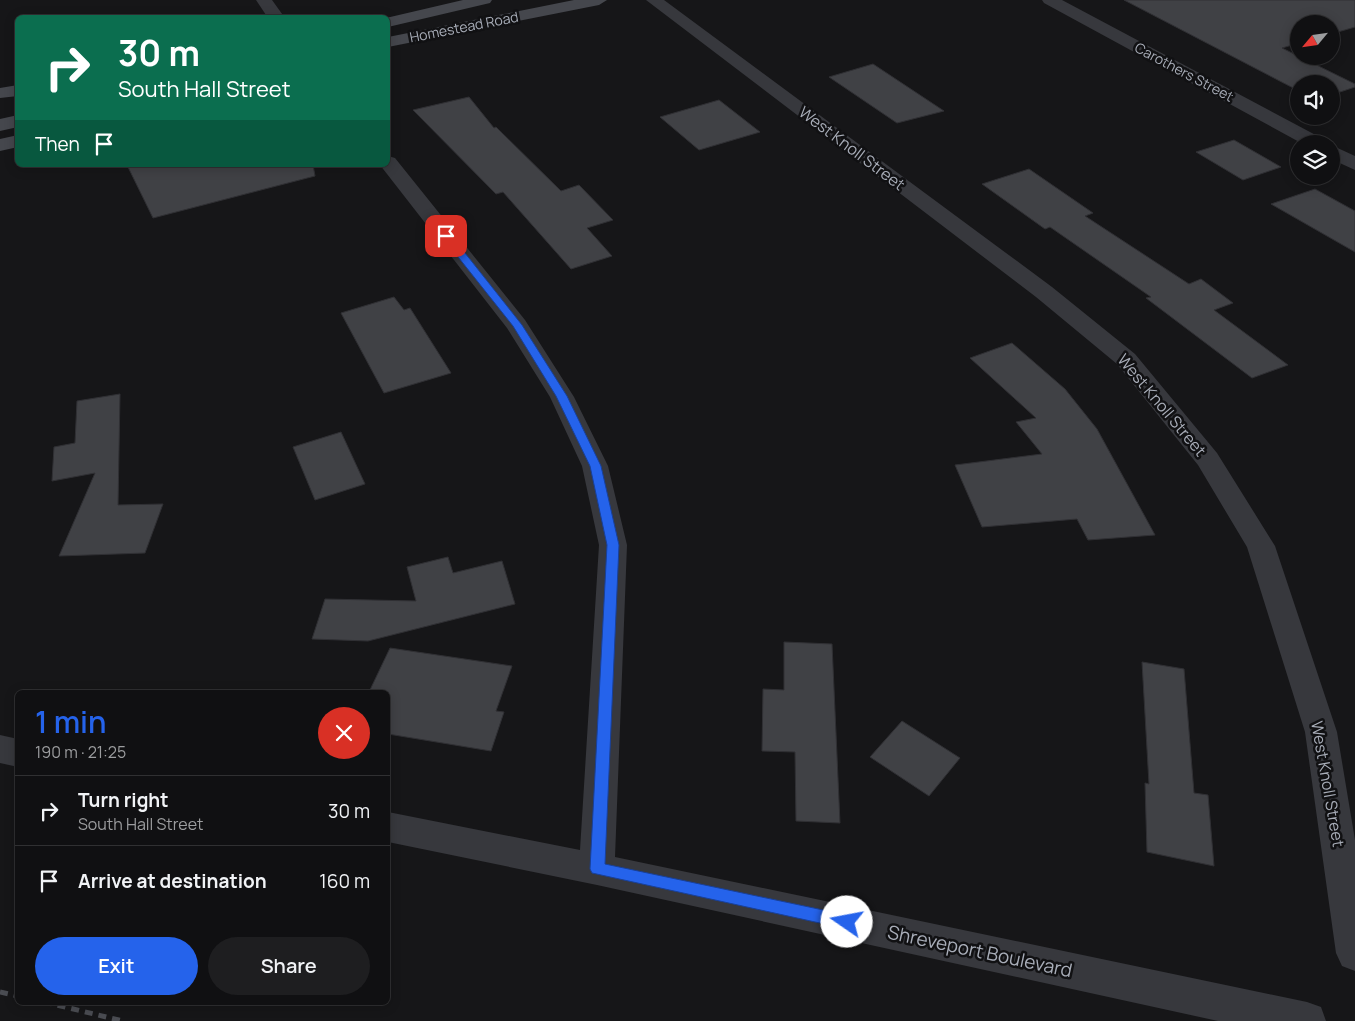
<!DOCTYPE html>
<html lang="en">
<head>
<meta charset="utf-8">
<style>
	body { margin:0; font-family:Manrope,sans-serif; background:#1e1e20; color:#f1f3f6; height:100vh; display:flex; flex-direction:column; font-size:19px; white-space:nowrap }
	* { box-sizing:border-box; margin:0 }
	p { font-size:16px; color:#9c9d9f }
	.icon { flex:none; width:28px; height:28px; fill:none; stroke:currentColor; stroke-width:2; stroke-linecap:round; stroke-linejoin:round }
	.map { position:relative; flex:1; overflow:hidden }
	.panel { position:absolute; left:15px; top:690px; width:375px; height:315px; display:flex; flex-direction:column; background:#101012; border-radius:8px; box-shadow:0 2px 12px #0003,0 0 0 1px #303032 }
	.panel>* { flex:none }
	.hud { position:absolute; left:15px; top:15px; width:375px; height:152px; border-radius:8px; box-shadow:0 2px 12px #0003,0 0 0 1px #303032; background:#0b6e4f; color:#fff; overflow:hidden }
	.needle { width:32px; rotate:241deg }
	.fabs { position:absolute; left:1290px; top:15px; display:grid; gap:10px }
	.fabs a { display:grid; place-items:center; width:50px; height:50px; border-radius:50%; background:#101012; box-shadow:0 2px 12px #0003,0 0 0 1px #303032; font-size:25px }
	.pin { position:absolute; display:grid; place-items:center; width:42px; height:42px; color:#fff; margin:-21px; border-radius:10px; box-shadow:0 2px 8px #0006 }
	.me { position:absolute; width:55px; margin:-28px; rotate:282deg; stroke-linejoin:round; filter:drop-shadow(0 0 4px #0008) }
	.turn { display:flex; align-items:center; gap:18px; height:105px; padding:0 20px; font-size:22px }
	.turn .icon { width:65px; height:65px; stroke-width:2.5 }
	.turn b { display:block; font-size:35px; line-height:42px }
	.then { display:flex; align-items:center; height:48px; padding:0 20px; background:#0003; gap:10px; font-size:19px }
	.round { display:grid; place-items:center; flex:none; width:52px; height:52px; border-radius:26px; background:#1e1e20 }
	.head { display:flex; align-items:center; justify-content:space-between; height:85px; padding:0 20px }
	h1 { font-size:30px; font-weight:600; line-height:38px; color:#2563eb }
	.action { display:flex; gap:10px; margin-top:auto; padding:10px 20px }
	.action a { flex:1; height:58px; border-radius:30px; background:#2563eb; color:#fff; font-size:20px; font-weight:600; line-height:58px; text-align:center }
	.action a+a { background:#1e1e20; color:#f1f3f6 }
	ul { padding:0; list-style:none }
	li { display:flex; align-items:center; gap:15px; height:70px; padding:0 20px; border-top:1px solid #303032 }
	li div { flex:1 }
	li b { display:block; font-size:19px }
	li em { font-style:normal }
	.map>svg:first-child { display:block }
	.building { fill:#404145; stroke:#303034 }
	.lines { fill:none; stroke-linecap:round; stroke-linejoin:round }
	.street { fill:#37383d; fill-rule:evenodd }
	.secondary { fill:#45474d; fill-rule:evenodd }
	.rail { stroke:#4a4c52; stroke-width:5; stroke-dasharray:8 6; stroke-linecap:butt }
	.route { fill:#2563eb; stroke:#184099 }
	.labels { text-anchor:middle; stroke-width:5; stroke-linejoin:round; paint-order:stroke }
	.far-street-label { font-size:14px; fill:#a8adb8; stroke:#111113 }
	.street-label { font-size:16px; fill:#a8adb8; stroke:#111113 }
	.near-street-label { font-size:19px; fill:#a8adb8; stroke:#111113 }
</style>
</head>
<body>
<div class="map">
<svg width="1355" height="1021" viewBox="0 0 1355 1021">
	<rect width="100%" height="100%" fill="#161618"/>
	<path class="building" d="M 1124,0 L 1355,0 L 1355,27 L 1331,34 L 1331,24 L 1299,24 L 1299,43 L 1282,48 L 1355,84 L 1355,87 L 1331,95 L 1331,84 L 1299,84 L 1299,91 Z
		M 873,64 L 944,111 L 897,123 L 829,77 Z
		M 469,97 L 494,128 L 496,127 L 561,191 L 579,185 L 613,220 L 587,228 L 612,256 L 571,269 L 503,192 L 496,194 L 413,110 Z
		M 719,100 L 760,132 L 699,150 L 660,117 Z
		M 1234,140 L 1281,167 L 1243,180 L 1196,152 Z
		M 127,165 L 313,165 L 315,176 L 153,218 Z
		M 1029,169 L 1093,213 L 1085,216 L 1189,284 L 1201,279 L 1233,303 L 1214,310 L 1288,365 L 1252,378 L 1146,298 L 1151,297 L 1050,227 L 1045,229 L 982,184 Z
		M 1315,189 L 1355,211 L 1355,252 L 1271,204 Z
		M 394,297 L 404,310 L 410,308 L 451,373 L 384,393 L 341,313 Z
		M 1012,343 L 1065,389 L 1097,429 L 1155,535 L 1088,540 L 1077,519 L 982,527 L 955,465 L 1042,454 L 1016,422 L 1036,418 L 970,358 Z
		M 120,394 L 118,505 L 163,504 L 145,553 L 59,556 L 95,473 L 52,481 L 54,447 L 75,443 L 77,401 Z
		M 341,432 L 365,484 L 315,500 L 293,447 Z
		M 448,557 L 453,573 L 502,561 L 515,604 L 368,641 L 312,639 L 325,599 L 416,601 L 407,567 Z
		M 784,642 L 832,644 L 840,823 L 796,821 L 795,752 L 762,751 L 763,689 L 784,690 Z
		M 390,648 L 512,666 L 496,711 L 504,712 L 491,751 L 388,734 L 388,692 L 369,692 Z
		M 1142,662 L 1184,669 L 1194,793 L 1208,795 L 1214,866 L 1147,852 L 1145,783 L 1149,784 Z
		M 902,721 L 960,758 L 929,796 L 870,757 Z"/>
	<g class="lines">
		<path class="street" d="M 256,0 L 272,0 L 285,18 L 268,18 Z
			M 646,0 L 664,0 L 1052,287 L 1135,354 L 1217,453 L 1275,546 L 1337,732 L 1355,840 L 1355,971 L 1342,966 L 1336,953 L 1305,732 L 1247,547 L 1198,465 L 1117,364 L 1036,297 Z
			M 1042,0 L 1062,0 L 1325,140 L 1328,144 L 1303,144 L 1044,3 Z
			M 1331,145 L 1355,156 L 1355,170 L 1331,159 Z
			M 388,156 L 395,158 L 525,320 L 574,397 L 608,466 L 627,545 L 615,857 L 1307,1002 L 1321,1007 L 1326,1021 L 1218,1021 L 597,885 L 388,842 L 388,812 L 580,850 L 599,545 L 582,466 L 550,397 L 507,328 L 380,165 L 388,165 Z
			M 0,735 L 18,739 L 18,767 L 0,763 Z"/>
		<path class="secondary" d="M 463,0 L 492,0 L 490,3 L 388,27 L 386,18 Z
			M 574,0 L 607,0 L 599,5 L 388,47 L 388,37 Z
			M 18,85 L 18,96 L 0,98 L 0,88 Z
			M 18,115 L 18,127 L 0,131 L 0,119 Z
			M 18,135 L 18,147 L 0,151 L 0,139 Z"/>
		<path class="rail" d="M 0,992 L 18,996
			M 44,1002 L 123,1021"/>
	</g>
	<path class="route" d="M 443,234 L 450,234 L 522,325 L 567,396 L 601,466 L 619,545 L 605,864 L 847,915 L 852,917 L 854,922 L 852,927 L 847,929 L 592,873 L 590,869 L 607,545 L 590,466 L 556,396 L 513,326 L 443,238 Z"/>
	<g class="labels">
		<g class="far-street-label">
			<text transform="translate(464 27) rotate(-11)" y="5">Homestead Road</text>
			<text transform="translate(1184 72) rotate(28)" y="5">Carothers Street</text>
		</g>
		<g class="street-label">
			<text transform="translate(852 148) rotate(37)" y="6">West Knoll Street</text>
			<text transform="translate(1162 405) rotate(50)" y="6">West Knoll Street</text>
			<text transform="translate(1328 784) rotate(80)" y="6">West Knoll Street</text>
		</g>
		<g class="near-street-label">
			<text transform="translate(980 951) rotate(12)" y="7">Shreveport Boulevard</text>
		</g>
	</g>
</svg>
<div class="fabs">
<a><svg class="needle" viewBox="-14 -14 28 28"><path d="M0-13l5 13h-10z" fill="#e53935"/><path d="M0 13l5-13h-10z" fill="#9c9d9f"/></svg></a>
<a><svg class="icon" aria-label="sound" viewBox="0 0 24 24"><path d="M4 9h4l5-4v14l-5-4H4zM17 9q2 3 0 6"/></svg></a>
<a><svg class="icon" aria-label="layers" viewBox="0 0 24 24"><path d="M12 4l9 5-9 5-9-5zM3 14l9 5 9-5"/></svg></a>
</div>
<div class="pin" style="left:446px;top:236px;background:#d93025"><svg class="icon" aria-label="arrive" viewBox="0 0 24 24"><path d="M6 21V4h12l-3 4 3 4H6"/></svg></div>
<svg class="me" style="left:847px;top:922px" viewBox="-20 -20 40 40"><circle r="19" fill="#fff"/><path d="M0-13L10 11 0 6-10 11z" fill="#2563eb"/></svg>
<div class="hud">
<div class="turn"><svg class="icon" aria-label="right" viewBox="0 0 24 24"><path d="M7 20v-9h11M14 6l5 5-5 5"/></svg><div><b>30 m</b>South Hall Street</div></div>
<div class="then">Then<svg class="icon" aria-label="arrive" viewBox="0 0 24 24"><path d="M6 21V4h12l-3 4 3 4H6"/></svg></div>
</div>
<section class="panel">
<div class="head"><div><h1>1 min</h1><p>190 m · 21:25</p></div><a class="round" style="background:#d93025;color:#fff"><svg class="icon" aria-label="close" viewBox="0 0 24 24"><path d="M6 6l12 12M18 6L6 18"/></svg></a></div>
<ul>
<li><svg class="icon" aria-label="right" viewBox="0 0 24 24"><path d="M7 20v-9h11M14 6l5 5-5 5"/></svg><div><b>Turn right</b><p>South Hall Street</p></div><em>30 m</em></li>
<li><svg class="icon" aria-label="arrive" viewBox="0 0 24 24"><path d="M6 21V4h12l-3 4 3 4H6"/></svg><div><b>Arrive at destination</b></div><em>160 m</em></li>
</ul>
<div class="action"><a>Exit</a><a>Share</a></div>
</section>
</div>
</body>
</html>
